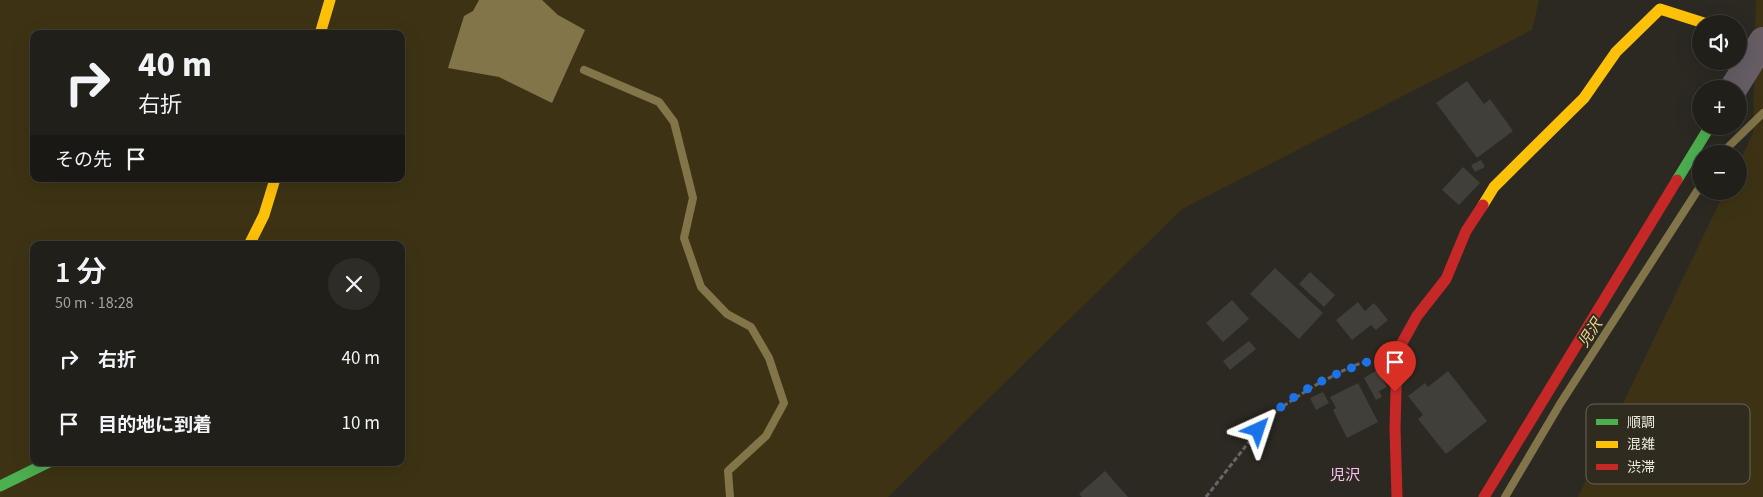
<!DOCTYPE html>
<html lang="ja">
<head>
<meta charset="utf-8">
<style>
	body { margin:0; font-family:"Source Sans 3","Noto Sans JP",sans-serif; background:#2d2c27; color:#f1f3f6; height:100vh; display:flex; flex-direction:column; font-size:19px; white-space:nowrap }
	* { box-sizing:border-box; margin:0 }
	p { font-size:16px; color:#a2a2a2 }
	.icon { flex:none; width:28px; height:28px; fill:none; stroke:currentColor; stroke-width:2; stroke-linecap:round; stroke-linejoin:round }
	.map { position:relative; flex:1; overflow:hidden }
	.panel { position:absolute; left:30px; top:241px; width:375px; height:225px; display:flex; flex-direction:column; background:#211f1a; border-radius:10px; box-shadow:0 5px 20px #0002,0 0 0 1px #3e3d39 }
	.panel>* { flex:none }
	.top-card { position:absolute; left:30px; top:30px; width:375px; height:152px; border-radius:10px; box-shadow:0 5px 20px #0002,0 0 0 1px #3e3d39; background:#211f1a; color:#f1f3f6; overflow:hidden }
	.buttons { position:absolute; left:1692px; top:15px; display:grid; gap:10px }
	.buttons a { display:grid; place-items:center; width:55px; height:55px; border-radius:50%; background:#211f1a; box-shadow:0 5px 20px #0002,0 0 0 1px #3e3d39; font-size:25px }
	.pin { position:absolute; display:grid; place-items:center; width:42px; height:42px; color:#fff; margin:-51px -21px; border-radius:50% 50% 50% 0; rotate:-45deg; box-shadow:0 0 5px #0007 }
	.pin .icon { rotate:45deg }
	.me { position:absolute; width:55px; margin:-28px; rotate:42deg; stroke-linejoin:round; filter:drop-shadow(0 0 4px #0008) }
	.turn { display:flex; align-items:center; gap:18px; height:105px; padding:0 25px; font-size:22px }
	.turn .icon { width:65px; height:65px; stroke-width:2.5 }
	.turn b { display:block; font-size:35px; line-height:42px }
	.then { display:flex; align-items:center; height:48px; padding:0 25px; background:#0003; gap:10px; font-size:19px }
	.round { display:grid; place-items:center; flex:none; width:52px; height:52px; border-radius:26px; background:#2d2c27 }
	.summary { display:flex; align-items:center; justify-content:space-between; height:85px; padding:0 25px }
	h1 { font-size:30px; font-weight:600; line-height:38px }
	ul { padding:0; list-style:none }
	li { display:flex; align-items:center; gap:15px; height:65px; padding:0 25px }
	li div { flex:1 }
	li b { display:block; font-size:19px }
	li em { font-style:normal }
	.map>svg:first-child { display:block }
	.green { fill:#3d3314; fill-rule:evenodd }
	.water { fill:#83754a }
	.lines { fill:none; stroke-linecap:round; stroke-linejoin:round }
	.stream { stroke:#83754a; stroke-width:8 }
	.building { fill:#413f3a }
	.path { stroke:#696467; stroke-width:3; stroke-dasharray:5 2.5; stroke-linecap:butt }
	.street { stroke:#675e65; stroke-width:28 }
	.fast { stroke:#4caf50; stroke-width:11 }
	.slow { stroke:#ffc107; stroke-width:11 }
	.jam { stroke:#c62828; stroke-width:11 }
	.route { stroke:#1a73e8; stroke-width:9; stroke-dasharray:0 16.2 }
	.labels { text-anchor:middle; stroke-width:4; stroke-linejoin:round; paint-order:stroke }
	.water-label { font-size:15px; font-style:italic; fill:#f1d88e; stroke:#2f2b1f }
	.neighbourhood-label { font-size:15px; fill:#f8c1fc; stroke:#2f2b1f }
	.key { fill:#2f2b1f; stroke:#68645a; stroke-width:1 }
	.key-label { font-size:14px; fill:#edeae2 }
</style>
</head>
<body>
<div class="map">
<svg width="1763" height="497" viewBox="0 0 1763 497">
	<rect width="100%" height="100%" fill="#2c2922"/>
	<path class="green" d="M 0,0 L 1539,0 L 1532,30 L 1182,209 L 888,497 L 0,497 ZM 34,34 L 401,34 L 401,179 L 34,179 ZM 34,245 L 401,245 L 401,462 L 34,462 Z
		M 1756,0 L 1763,0 L 1763,497 L 1578,497 L 1725,191 L 1739,191 L 1739,163 L 1753,133 Z"/>
	<path class="water" d="M 479,0 L 542,0 L 558,15 L 585,30 L 552,103 L 499,77 L 448,68 L 464,16 L 473,11 Z"/>
	<g class="lines">
		<path class="stream" d="M 584,70 L 659,102 L 674,122 L 693,198 L 684,238 L 701,287 L 727,314 L 751,327 L 769,358 L 784,403 L 766,436 L 728,471 L 730,497
			M 1721,154 L 1763,113
			M 1505,497 L 1560,404 L 1701,185"/>
	</g>
	<path class="building" d="M 1467,81 L 1484,104 L 1490,99 L 1513,131 L 1477,158 L 1436,103 Z
		M 1481,160 L 1485,167 L 1475,172 L 1471,165 Z
		M 1463,167 L 1480,183 L 1459,205 L 1442,190 Z
		M 1275,268 L 1323,313 L 1299,339 L 1250,294 Z
		M 1310,272 L 1335,295 L 1324,307 L 1299,284 Z
		M 1232,300 L 1249,319 L 1223,342 L 1206,323 Z
		M 1358,302 L 1365,311 L 1374,303 L 1388,320 L 1376,330 L 1371,325 L 1352,340 L 1336,320 Z
		M 1249,341 L 1256,349 L 1230,370 L 1223,361 Z
		M 1377,370 L 1387,387 L 1379,391 L 1382,397 L 1376,400 L 1364,378 Z
		M 1448,371 L 1487,421 L 1446,454 L 1418,419 L 1423,415 L 1408,396 L 1425,383 L 1428,387 Z
		M 1358,383 L 1378,422 L 1347,438 L 1333,410 L 1336,408 L 1330,397 Z
		M 1323,392 L 1329,403 L 1316,410 L 1310,398 Z
		M 1105,471 L 1128,497 L 1082,497 L 1079,494 Z"/>
	<g class="lines">
		<path class="path" d="M 1206,497 L 1270,415 L 1312,387 L 1350,367 L 1370,360"/>
		<path class="street" d="M 1733,89 L 1763,41"/>
		<path class="fast" d="M 1677,180 L 1710,126
			M 0,486 L 49,462"/>
		<path class="slow" d="M 320,34 L 330,0
			M 1483,205 L 1494,187 L 1584,98 L 1616,52 L 1660,9 L 1707,24
			M 249,245 L 264,215 L 275,179"/>
		<path class="jam" d="M 1397,497 L 1395,428 L 1397,352 L 1417,316 L 1446,279 L 1466,231 L 1483,205
			M 1484,497 L 1677,180"/>
	</g>
	<g class="lines">
		<path class="route" d="M 1258,430 C 1290,389 1349,367 1397,352 L 1395,392"/>
	</g>
	<g class="labels">
		<g class="water-label">
			<text transform="translate(1590 333) rotate(-57)" y="5">児沢</text>
		</g>
		<g class="neighbourhood-label">
			<text x="1345" y="480">児沢</text>
		</g>
	</g>
	<rect x="1586" y="404" width="164" height="80" rx="8" class="key"/>
	<rect x="1596" y="419" width="22" height="6" fill="#4caf50"/>
	<rect x="1596" y="441" width="22" height="7" fill="#ffc107"/>
	<rect x="1596" y="464" width="22" height="6" fill="#c62828"/>
	<g class="key-label">
		<text x="1627" y="427">順調</text>
		<text x="1627" y="449">混雑</text>
		<text x="1627" y="472">渋滞</text>
	</g>
</svg>
<div class="buttons">
<a><svg class="icon" aria-label="sound" viewBox="0 0 24 24"><path d="M4 9h4l5-4v14l-5-4H4zM17 9q2 3 0 6"/></svg></a>
<a>+</a>
<a>−</a>
</div>
<div class="pin" style="left:1395px;top:392px;background:#d93025"><svg class="icon" aria-label="arrive" viewBox="0 0 24 24"><path d="M6 21V4h12l-3 4 3 4H6"/></svg></div>
<svg class="me" style="left:1258px;top:430px" viewBox="-20 -20 40 40"><path d="M0-17L14 15 0 8-14 15z" fill="#1a73e8" stroke="#fff" stroke-width="4"/></svg>
<div class="top-card">
<div class="turn"><svg class="icon" aria-label="right" viewBox="0 0 24 24"><path d="M7 20v-9h11M14 6l5 5-5 5"/></svg><div><b>40 m</b>右折</div></div>
<div class="then">その先<svg class="icon" aria-label="arrive" viewBox="0 0 24 24"><path d="M6 21V4h12l-3 4 3 4H6"/></svg></div>
</div>
<section class="panel">
<div class="summary"><div><h1>1 分</h1><p>50 m · 18:28</p></div><a class="round"><svg class="icon" aria-label="close" viewBox="0 0 24 24"><path d="M6 6l12 12M18 6L6 18"/></svg></a></div>
<ul>
<li><svg class="icon" aria-label="right" viewBox="0 0 24 24"><path d="M7 20v-9h11M14 6l5 5-5 5"/></svg><div><b>右折</b></div><em>40 m</em></li>
<li><svg class="icon" aria-label="arrive" viewBox="0 0 24 24"><path d="M6 21V4h12l-3 4 3 4H6"/></svg><div><b>目的地に到着</b></div><em>10 m</em></li>
</ul>
</section>
</div>
</body>
</html>
